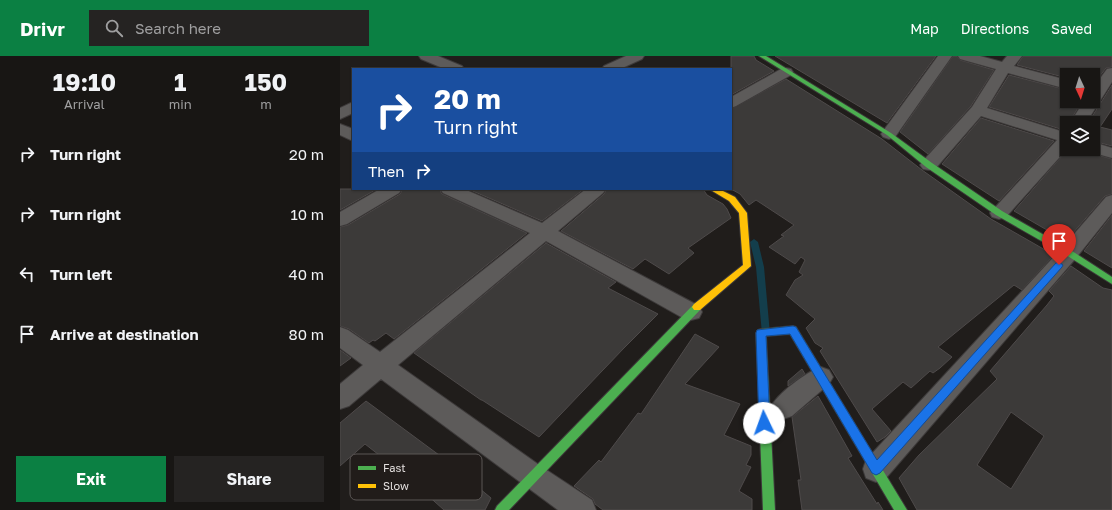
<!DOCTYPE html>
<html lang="en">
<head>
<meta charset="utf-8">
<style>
	body { margin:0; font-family:"Golos Text",sans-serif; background:#252322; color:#f1f3f6; height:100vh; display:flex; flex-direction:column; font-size:15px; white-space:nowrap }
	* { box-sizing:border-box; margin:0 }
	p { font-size:13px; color:#9f9fa0 }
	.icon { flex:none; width:22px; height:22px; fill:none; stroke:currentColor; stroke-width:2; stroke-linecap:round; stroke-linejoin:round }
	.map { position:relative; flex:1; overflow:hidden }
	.side { display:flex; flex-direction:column; background:#181614; width:340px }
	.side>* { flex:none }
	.banner { position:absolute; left:12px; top:12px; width:380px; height:122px; border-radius:0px; box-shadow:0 1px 3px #0004,0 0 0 1px #363534; background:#1a4fa0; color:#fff; overflow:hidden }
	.needle { width:26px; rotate:176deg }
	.tools { position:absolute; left:720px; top:12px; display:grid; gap:8px }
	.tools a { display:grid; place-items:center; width:40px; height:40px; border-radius:0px; background:#181614; box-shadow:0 1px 3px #0004,0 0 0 1px #363534; font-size:20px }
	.pin { position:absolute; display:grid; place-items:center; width:34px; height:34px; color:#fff; margin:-41px -17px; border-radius:50% 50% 50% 0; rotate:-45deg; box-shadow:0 0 4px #0007 }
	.pin .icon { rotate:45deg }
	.me { position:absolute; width:44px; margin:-22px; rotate:357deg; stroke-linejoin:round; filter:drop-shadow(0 0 3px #0008) }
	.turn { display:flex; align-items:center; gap:14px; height:84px; padding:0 16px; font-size:18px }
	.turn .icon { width:52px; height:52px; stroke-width:2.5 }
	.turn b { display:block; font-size:28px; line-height:34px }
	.then { display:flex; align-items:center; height:38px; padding:0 16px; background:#0003; gap:8px; font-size:15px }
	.eta { display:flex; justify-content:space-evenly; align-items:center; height:68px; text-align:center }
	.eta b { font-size:24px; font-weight:700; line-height:28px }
	.action { display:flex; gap:8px; margin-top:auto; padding:8px 16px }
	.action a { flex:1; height:46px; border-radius:0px; background:#0b8043; color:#fff; font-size:16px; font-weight:700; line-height:46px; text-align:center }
	.action a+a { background:#252322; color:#f1f3f6 }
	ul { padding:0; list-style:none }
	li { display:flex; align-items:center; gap:12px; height:60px; padding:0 16px }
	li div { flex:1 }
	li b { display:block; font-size:15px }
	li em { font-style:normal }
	header { display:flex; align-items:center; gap:24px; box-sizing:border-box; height:56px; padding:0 20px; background:#0b8043; color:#fff }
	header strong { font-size:19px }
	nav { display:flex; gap:22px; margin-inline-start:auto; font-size:14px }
	.search { width:280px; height:36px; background:#252322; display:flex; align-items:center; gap:10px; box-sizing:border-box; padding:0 14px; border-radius:0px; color:#9f9fa0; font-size:15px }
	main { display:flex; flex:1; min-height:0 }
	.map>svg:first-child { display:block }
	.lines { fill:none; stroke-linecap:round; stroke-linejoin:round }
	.stream { fill:#133e4c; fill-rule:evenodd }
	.building { fill:#3c3a39; stroke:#4e4a4a; fill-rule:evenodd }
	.street-casing { stroke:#3d3a3a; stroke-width:2 }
	.fast-casing { stroke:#3d3a3a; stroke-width:2 }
	.slow-casing { stroke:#3d3a3a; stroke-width:2 }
	.street { fill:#5d5b5a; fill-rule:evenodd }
	.fast { fill:#4caf50; fill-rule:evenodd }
	.slow { fill:#ffc107; fill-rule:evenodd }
	.route { fill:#1a73e8; stroke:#114b97 }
	.key { fill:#211c1a; stroke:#5b5655; stroke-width:1 }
	.key-label { font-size:11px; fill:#e3dfde }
</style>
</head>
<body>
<header>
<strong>Drivr</strong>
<div class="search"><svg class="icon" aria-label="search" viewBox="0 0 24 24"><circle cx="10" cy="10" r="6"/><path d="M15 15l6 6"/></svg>Search here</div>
<nav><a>Map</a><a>Directions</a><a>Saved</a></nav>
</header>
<main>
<section class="side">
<div class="eta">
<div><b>19:10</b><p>Arrival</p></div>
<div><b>1</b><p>min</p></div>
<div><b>150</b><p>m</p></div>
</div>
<ul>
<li><svg class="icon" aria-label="right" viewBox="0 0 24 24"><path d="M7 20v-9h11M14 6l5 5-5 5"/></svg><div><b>Turn right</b></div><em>20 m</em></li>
<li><svg class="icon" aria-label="right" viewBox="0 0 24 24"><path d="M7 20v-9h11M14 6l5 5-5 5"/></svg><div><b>Turn right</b></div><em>10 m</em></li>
<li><svg class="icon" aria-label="left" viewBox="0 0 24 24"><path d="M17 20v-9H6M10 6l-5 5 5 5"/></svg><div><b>Turn left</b></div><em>40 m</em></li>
<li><svg class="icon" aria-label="arrive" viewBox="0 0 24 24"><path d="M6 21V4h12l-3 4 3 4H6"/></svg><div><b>Arrive at destination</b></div><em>80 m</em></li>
</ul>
<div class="action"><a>Exit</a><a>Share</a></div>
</section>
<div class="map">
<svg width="772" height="454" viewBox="0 0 772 454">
	<rect width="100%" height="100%" fill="#201d1b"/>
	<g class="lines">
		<path class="stream" d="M 414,183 L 418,186 L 424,211 L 430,278 L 429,280 L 423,280 L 422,278 L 416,211 L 410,186 Z"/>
	</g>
	<path class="building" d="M 391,0 L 414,0 L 416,4 L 434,15 L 391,39 Z
		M 435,0 L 596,0 L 547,67 Z
		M 613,0 L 617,0 L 620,4 L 654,14 L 631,50 L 588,98 L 560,76 Z
		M 683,0 L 772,0 L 772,11 L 766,12 L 753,29 L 753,19 L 727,19 L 727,22 L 677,9 Z
		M 669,19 L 727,34 L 727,45 L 742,45 L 729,67 L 727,67 L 727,75 L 649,51 Z
		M 446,23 L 542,83 L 582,114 L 651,163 L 714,199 L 682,234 L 674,229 L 598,291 L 612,301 L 600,312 L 593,317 L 590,315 L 571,332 L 563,326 L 532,353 L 551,375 L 545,381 L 537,386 L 480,295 L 483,292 L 475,287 L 466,272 L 475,263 L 446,239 L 455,224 L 463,219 L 459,216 L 465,204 L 461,201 L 455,208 L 429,191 L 444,180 L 441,179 L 454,169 L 416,144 L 409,149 L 400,138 L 391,133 L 391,53 Z
		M 772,29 L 772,53 L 760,71 L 772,74 L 772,90 L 753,85 L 753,67 L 748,67 Z
		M 641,62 L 714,85 L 659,145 L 602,108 Z
		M 728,93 L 745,93 L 747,96 L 772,103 L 772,138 L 765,140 L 726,185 L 674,155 Z
		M 0,133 L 37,133 L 0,154 Z
		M 63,133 L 99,133 L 102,138 L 187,177 L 54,283 L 46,277 L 35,285 L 33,284 L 29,287 L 9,273 L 0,270 L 0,171 L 8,169 L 60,138 Z
		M 128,133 L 244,133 L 202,165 Z
		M 267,133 L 363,133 L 367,139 L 383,148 L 387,153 L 391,162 L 348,192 L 354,197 L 329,218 L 305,203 L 293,213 L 221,175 L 264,138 Z
		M 772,159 L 772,212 L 744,195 Z
		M 206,187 L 276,226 L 268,232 L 318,258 L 284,292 L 199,381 L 142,344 L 141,344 L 74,297 Z
		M 731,210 L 763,232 L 772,234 L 772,454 L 577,454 L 559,422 L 579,399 L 657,323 L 650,315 L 707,249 L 714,240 L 709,235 ZM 671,356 L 704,380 L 671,433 L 637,409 Z
		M 355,278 L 379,291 L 345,328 L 400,348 L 384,379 L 411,390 L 411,399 L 406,409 L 411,411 L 399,435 L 412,443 L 412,454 L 263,454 L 255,448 L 253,443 L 234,430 L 259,404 L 261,406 L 298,357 L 301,358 Z
		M 0,294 L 11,302 L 0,310 Z
		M 462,313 L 465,318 L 448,330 L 448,325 Z
		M 478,340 L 512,400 L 508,402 L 537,448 L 538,446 L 543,454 L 462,454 L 458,424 L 461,424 L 452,361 Z
		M 26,345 L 99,399 L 151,442 L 145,454 L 104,454 L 66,420 L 25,388 L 0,410 L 0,367 Z"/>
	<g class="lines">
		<defs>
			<path id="street" d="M 79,0 L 98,0 L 122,10 L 124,13 L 105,13 L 81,3 Z
				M 286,0 L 304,0 L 302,3 L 280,13 L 262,13 L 264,10 Z
				M 598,0 L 612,0 L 555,81 L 549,83 L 543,81 L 541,78 Z
				M 618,0 L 640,0 L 662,6 L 667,0 L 682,0 L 674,10 L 727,24 L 727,33 L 668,17 L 647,52 L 727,77 L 727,93 L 666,161 L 659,163 L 652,161 L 650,157 L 717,84 L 641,60 L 595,113 L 589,114 L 583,113 L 580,109 L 583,105 L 632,51 L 656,13 L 620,3 Z
				M 446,12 L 451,13 L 453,16 L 451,19 L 396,50 L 391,52 L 391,41 L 441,13 Z
				M 772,12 L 772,26 L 746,67 L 730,67 L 744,45 L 753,45 L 753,32 L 767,13 Z
				M 13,46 L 13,57 L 0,63 L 0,52 Z
				M 0,68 L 13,73 L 13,85 L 0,79 Z
				M 753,86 L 772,92 L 772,102 L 747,95 L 746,93 L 753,93 Z
				M 40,133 L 62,133 L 59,137 L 7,168 L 0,170 L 0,156 Z
				M 100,133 L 124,133 L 202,167 L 246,133 L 266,133 L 263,137 L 218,175 L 359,250 L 362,256 L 359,262 L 351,264 L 343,262 L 206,185 L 58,309 L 202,411 L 252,444 L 256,454 L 218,454 L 41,323 L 9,350 L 0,353 L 0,328 L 23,309 L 0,292 L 0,271 L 8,274 L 40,296 L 190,177 L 103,137 Z
				M 772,139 L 772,157 L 736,202 L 546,422 L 536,426 L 526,422 L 523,413 L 526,404 L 722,192 L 766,141 Z
				M 481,311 L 489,314 L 493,321 L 489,328 L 452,360 L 443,363 L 434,360 L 430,352 C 437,338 466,316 481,311 Z"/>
			<path id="fast" d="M 419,0 L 426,0 L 551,77 L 592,107 L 662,155 L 732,195 L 772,221 L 772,228 L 726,199 L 656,159 L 586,111 L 547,79 Z
				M 357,247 L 360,248 L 362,251 L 360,254 L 169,454 L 155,454 L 157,450 L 354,248 Z
				M 453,270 L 456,271 L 567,454 L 554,454 L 450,278 L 426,280 L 435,454 L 423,454 L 416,277 L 418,274 L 421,273 Z"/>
			<path id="slow" d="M 369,133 L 379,133 L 395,141 L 407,157 L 411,210 L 360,254 L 354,254 L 352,251 L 354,248 L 403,209 L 399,157 L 389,145 Z"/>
		</defs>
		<use href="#street" class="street-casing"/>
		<use href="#fast" class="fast-casing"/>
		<use href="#slow" class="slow-casing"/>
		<use href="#street" class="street"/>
		<use href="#fast" class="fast"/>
		<use href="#slow" class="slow"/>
	</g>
	<path class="route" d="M 719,206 L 723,209 L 722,211 L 540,417 L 536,419 L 532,417 L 450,278 L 426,280 L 430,367 L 428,371 L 424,372 L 420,371 L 419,367 L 416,277 L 417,274 L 453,270 L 456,271 L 537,404 L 716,207 Z"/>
	<rect x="10" y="398" width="132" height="46" rx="6" class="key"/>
	<rect x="18" y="410" width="18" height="4" fill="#4caf50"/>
	<rect x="18" y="428" width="18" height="4" fill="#ffc107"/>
	<g class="key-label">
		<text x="43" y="416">Fast</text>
		<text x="43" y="434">Slow</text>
	</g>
</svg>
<div class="tools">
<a><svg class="needle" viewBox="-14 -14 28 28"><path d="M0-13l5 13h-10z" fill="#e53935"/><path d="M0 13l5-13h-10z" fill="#9f9fa0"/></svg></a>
<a><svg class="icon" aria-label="layers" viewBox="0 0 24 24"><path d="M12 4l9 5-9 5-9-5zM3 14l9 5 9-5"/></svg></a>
</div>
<div class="pin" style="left:719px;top:209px;background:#d93025"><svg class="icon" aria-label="arrive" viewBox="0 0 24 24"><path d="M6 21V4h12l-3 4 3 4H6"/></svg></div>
<svg class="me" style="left:424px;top:367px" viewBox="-20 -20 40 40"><circle r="19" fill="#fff"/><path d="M0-13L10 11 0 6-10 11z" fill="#1a73e8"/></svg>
<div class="banner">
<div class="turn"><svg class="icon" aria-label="right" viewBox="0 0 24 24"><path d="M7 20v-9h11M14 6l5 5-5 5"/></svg><div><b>20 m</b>Turn right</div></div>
<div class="then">Then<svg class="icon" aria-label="right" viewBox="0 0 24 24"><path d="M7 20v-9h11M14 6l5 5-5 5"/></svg></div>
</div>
</div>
</main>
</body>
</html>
